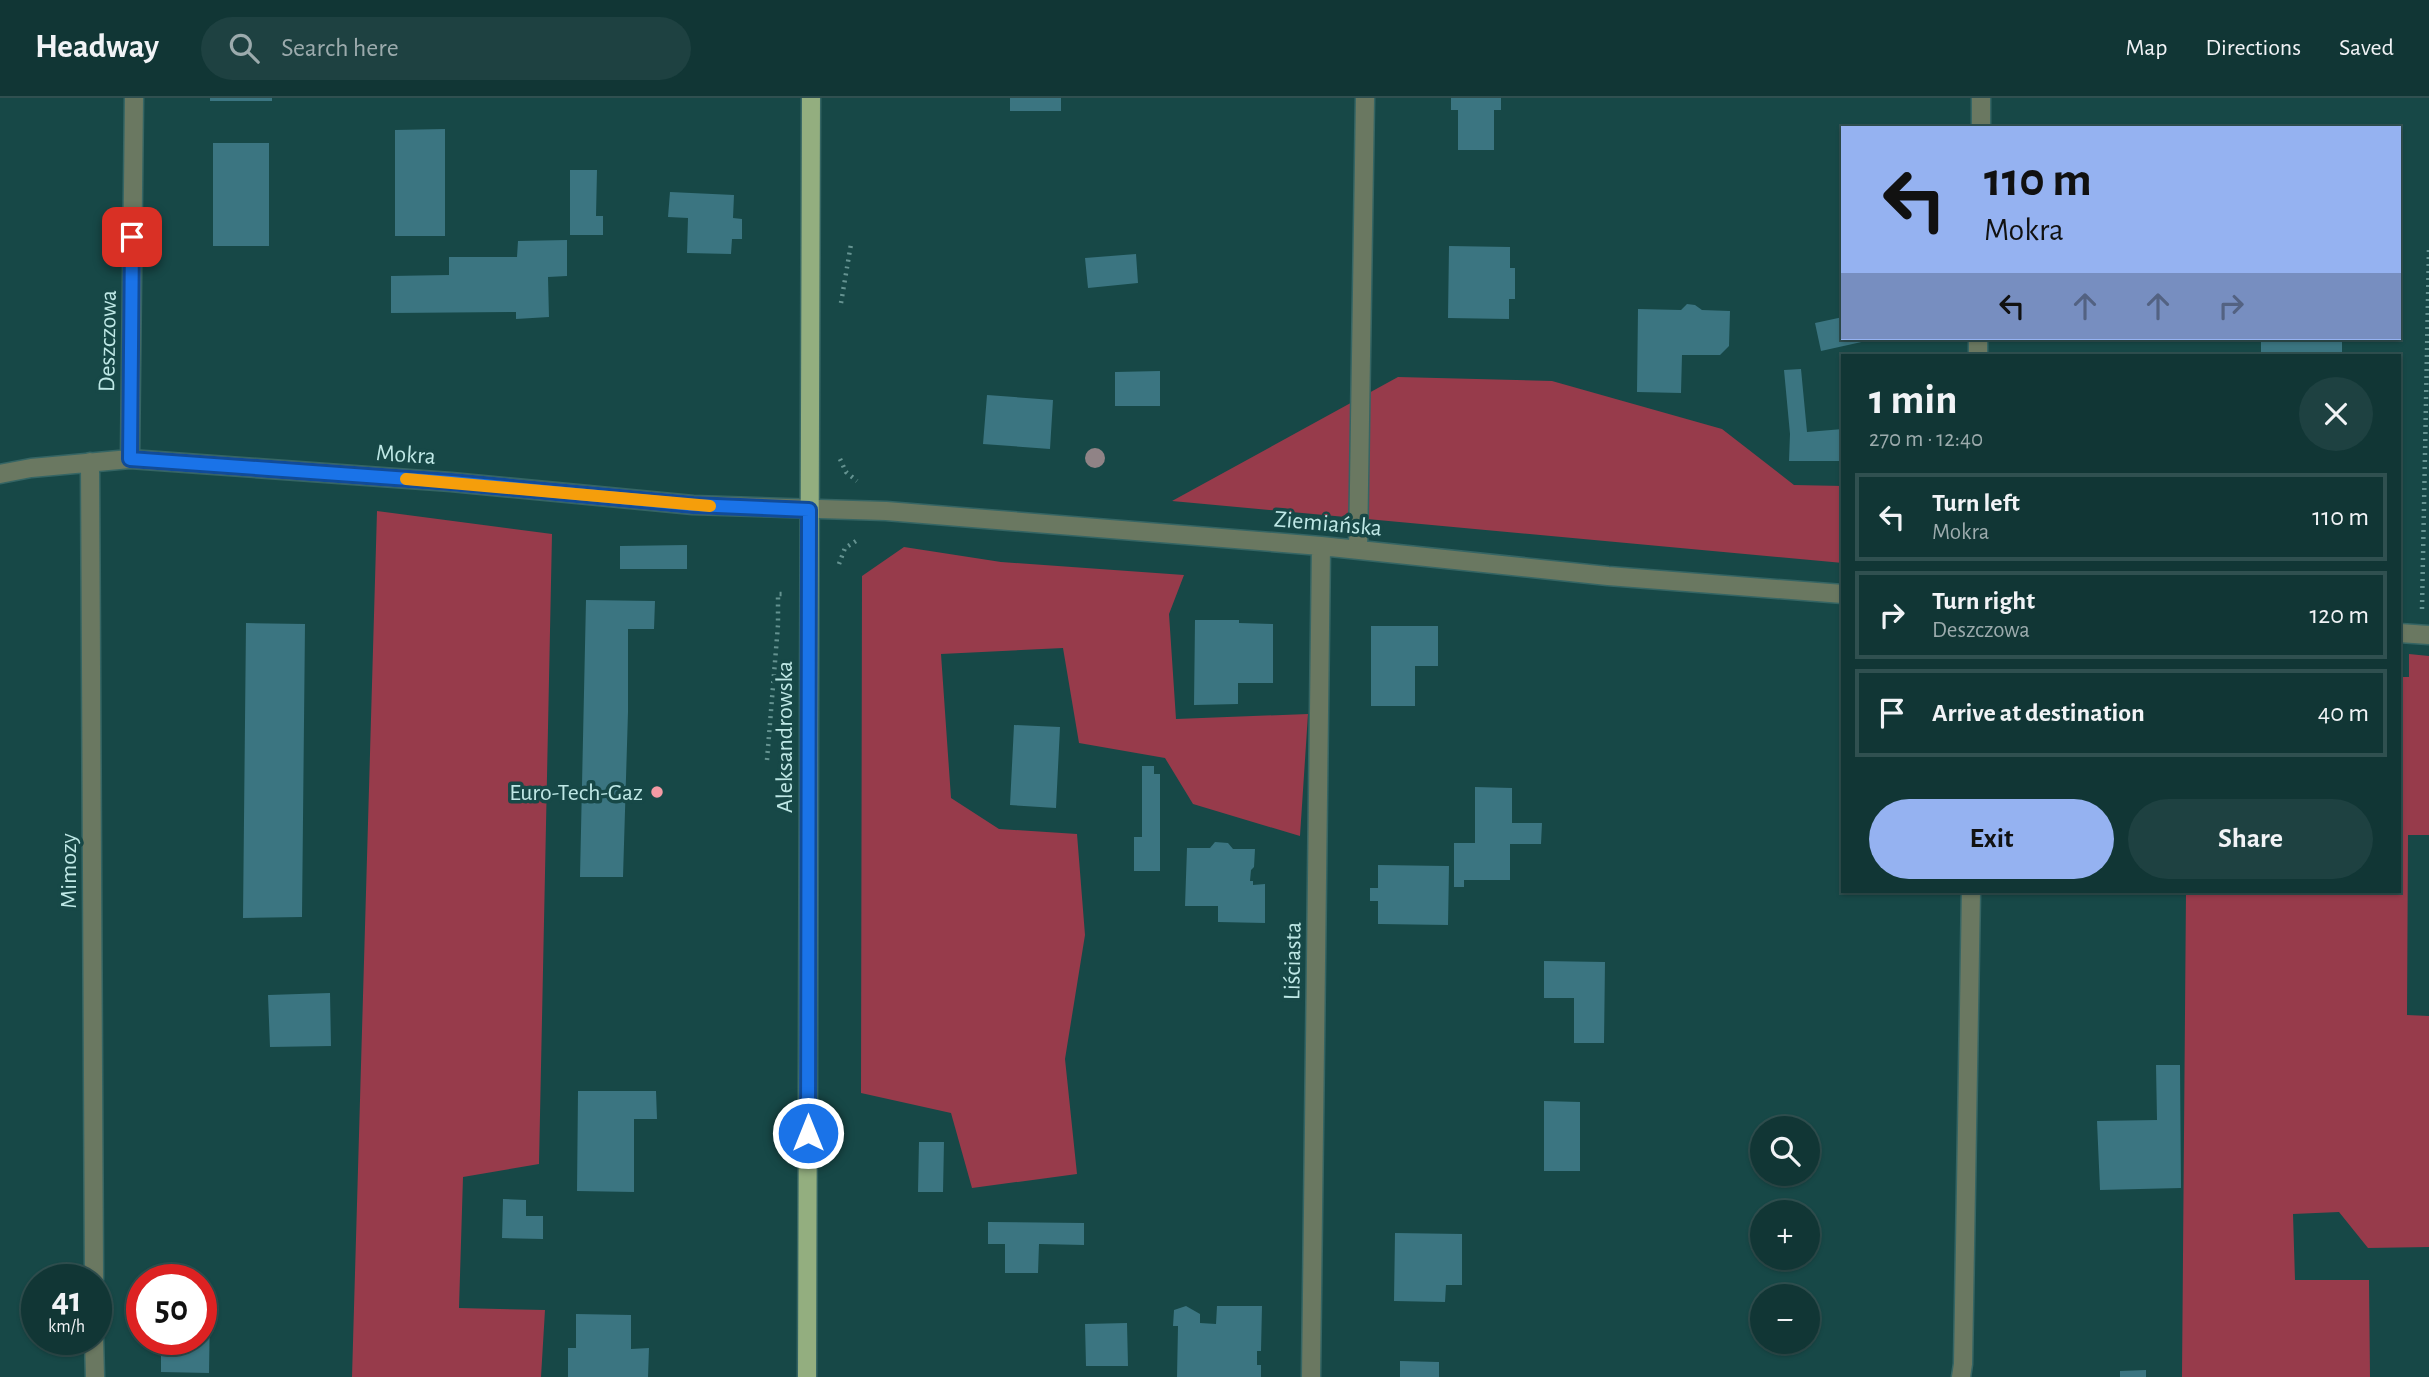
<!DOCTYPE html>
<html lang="en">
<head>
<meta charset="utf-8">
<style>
	body { margin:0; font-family:"Alegreya Sans",sans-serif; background:#1e4141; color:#f1f3f6; height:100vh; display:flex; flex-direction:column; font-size:26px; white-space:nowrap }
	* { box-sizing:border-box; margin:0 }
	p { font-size:23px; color:#9cabad }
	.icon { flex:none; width:38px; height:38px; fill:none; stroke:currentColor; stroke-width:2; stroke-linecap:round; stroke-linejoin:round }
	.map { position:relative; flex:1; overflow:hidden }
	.sheet { position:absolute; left:1841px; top:256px; width:560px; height:539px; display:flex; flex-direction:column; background:#113635; border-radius:0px; box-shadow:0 2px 5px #0004,0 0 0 2px #305050 }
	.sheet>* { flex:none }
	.banner { position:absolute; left:1841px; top:28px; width:560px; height:214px; border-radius:0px; box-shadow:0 2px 5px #0004,0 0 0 2px #305050; background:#95b2f1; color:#111; overflow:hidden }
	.controls { position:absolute; left:1750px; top:1018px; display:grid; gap:14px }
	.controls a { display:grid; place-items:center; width:70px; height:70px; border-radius:50%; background:#113635; box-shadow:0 2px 5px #0004,0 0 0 2px #305050; font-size:35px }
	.speed { position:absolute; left:21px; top:1166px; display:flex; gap:14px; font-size:35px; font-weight:700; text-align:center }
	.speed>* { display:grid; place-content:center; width:91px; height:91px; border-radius:50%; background:#113635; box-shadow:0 2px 5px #0004,0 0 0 2px #305050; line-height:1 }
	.speed small { font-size:18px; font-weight:400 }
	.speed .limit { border:10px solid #d22; background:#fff; color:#111 }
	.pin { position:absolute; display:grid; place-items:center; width:60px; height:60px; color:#fff; margin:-30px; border-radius:14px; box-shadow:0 4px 10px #0006 }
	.me { position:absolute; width:77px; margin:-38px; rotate:0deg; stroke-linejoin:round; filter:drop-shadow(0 0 5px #0008) }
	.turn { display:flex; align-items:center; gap:24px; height:147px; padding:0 28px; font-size:32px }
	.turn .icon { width:91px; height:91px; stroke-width:2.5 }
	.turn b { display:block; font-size:49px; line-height:60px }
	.lanes { display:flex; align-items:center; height:66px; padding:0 28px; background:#0003; justify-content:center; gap:35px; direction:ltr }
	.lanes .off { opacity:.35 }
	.round { display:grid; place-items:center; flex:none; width:74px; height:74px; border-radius:37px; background:#1e4141 }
	.headline { display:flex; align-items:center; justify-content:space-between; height:119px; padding:0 28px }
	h1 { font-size:42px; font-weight:600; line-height:52px }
	.cta { display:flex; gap:14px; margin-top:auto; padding:14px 28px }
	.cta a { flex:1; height:80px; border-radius:42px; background:#95b2f1; color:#111; font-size:28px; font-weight:600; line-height:80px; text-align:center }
	.cta a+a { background:#1e4141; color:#f1f3f6 }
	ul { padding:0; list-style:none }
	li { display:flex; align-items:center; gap:21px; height:88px; margin:0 14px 10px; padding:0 14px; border:4px solid #305050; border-radius:0px }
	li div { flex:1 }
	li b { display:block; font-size:26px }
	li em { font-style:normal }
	header { display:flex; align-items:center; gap:42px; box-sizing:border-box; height:98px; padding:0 35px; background:#113635; border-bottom:2px solid #305050 }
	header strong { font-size:33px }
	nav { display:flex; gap:38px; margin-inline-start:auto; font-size:24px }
	.search { width:490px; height:63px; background:#1e4141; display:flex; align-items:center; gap:18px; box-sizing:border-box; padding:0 24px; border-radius:38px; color:#9cabad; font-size:26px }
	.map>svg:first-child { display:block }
	.green { fill:#973b4b }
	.building { fill:#3b7581 }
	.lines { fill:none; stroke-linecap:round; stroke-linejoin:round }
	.minor-casing { stroke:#356564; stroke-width:21 }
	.major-casing { stroke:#356564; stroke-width:21 }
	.path { stroke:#659391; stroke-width:4.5; stroke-dasharray:2 5; stroke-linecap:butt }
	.minor { stroke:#6a7861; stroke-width:18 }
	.major { stroke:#93ae7f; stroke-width:18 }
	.tree { fill:#908386 }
	.route-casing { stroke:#114b97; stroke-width:18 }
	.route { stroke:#1a73e8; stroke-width:12 }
	.slow { stroke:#f59e0b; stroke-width:12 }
	.poi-dot { fill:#f49aa4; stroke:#174847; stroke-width:2.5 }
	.labels { text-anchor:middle; stroke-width:7; stroke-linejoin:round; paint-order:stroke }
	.street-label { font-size:24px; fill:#bfe8e6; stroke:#174847 }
	.poi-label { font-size:24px; fill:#bfe8e6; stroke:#174847; text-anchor:end }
</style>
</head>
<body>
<header>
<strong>Headway</strong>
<div class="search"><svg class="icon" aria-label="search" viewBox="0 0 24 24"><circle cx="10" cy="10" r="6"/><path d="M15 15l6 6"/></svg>Search here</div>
<nav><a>Map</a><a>Directions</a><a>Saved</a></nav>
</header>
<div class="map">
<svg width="2429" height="1279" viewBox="0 0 2429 1279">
	<rect width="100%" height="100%" fill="#174847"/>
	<path class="green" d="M 1398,279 L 1552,283 L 1722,331 L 1794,387 L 1843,388 L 1843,465 L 1172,403 Z
		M 377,413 L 552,436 L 539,1066 L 463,1079 L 459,1210 L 545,1212 L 541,1279 L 352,1279 Z
		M 904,449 L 1001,464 L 1184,477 L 1169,516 L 1176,621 L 1308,616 L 1300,738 L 1193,706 L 1165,660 L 1079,645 L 1063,550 L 941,556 L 951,700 L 999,731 L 1077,736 L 1085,837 L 1065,961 L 1077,1076 L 972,1090 L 951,1015 L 861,995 L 862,478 Z
		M 2409,556 L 2429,558 L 2429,737 L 2408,737 L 2407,917 L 2429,918 L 2429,1149 L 2368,1150 L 2339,1114 L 2293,1116 L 2295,1182 L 2369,1182 L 2370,1279 L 2182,1279 L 2186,793 L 2399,793 L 2399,579 L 2409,579 Z"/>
	<path class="building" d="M 210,0 L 272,0 L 272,3 L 210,3 Z
		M 1010,0 L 1061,0 L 1061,13 L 1010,13 Z
		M 1451,0 L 1501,0 L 1501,12 L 1494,12 L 1494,52 L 1458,52 L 1458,12 L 1451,12 Z
		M 445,31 L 445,138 L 395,138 L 395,32 Z
		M 213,45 L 269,45 L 269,148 L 213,148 Z
		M 570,72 L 597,72 L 596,118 L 603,118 L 603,137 L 570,137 Z
		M 670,94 L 734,97 L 733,120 L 742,121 L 742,141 L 732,141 L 731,156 L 687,155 L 688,120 L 668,119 Z
		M 567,142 L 567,178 L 548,179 L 549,219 L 516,221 L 516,214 L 391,215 L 391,178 L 449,177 L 449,159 L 517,159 L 518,143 Z
		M 1449,148 L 1510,149 L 1510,170 L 1515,170 L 1515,201 L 1509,201 L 1509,221 L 1448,220 Z
		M 1136,156 L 1138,185 L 1088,190 L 1085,160 Z
		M 1687,206 L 1695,207 L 1702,212 L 1730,213 L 1729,248 L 1720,257 L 1682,257 L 1681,295 L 1637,294 L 1638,211 L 1681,212 Z
		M 1843,219 L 1843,240 L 1875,241 L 1821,253 L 1815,225 Z
		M 2261,240 L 2342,240 L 2342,257 L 2261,257 Z
		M 1801,271 L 1807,334 L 1843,331 L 1843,363 L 1789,363 L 1790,336 L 1784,272 Z
		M 1160,273 L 1160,308 L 1115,308 L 1115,274 Z
		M 987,297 L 1053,302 L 1050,351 L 983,346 Z
		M 687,447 L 687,471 L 620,471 L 620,448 Z
		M 586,502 L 655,503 L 654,531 L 628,531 L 628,614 L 623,779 L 580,779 Z
		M 1195,522 L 1239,522 L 1239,525 L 1273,526 L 1273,585 L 1238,585 L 1238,606 L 1194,607 Z
		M 246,525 L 305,526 L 302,819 L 243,820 Z
		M 1371,528 L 1438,528 L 1438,568 L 1415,568 L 1415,608 L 1371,608 Z
		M 1014,627 L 1060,629 L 1056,710 L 1010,707 Z
		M 1142,668 L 1154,668 L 1154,676 L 1160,676 L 1160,773 L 1134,773 L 1134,739 L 1142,739 Z
		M 1475,689 L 1512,690 L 1512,725 L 1542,725 L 1541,746 L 1510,746 L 1510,782 L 1464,782 L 1464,789 L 1454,789 L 1454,745 L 1475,745 Z
		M 1215,744 L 1228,745 L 1233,751 L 1255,751 L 1254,769 L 1251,772 L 1250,783 L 1253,783 L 1253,787 L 1265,786 L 1265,825 L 1218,824 L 1218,808 L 1185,808 L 1187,750 L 1210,750 Z
		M 1378,767 L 1449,768 L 1448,827 L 1378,826 L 1378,803 L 1370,803 L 1370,790 L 1378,790 Z
		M 1544,863 L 1605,864 L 1604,945 L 1574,945 L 1574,900 L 1544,900 Z
		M 330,895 L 331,948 L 270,949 L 268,897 Z
		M 2156,967 L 2180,967 L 2181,1090 L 2100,1092 L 2097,1023 L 2157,1022 Z
		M 578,993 L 656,993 L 657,1021 L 634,1021 L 634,1094 L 577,1093 Z
		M 1544,1003 L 1580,1004 L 1580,1073 L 1544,1073 Z
		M 919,1044 L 944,1044 L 943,1094 L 918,1094 Z
		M 503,1101 L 526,1102 L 526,1118 L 543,1118 L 543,1141 L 502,1140 Z
		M 988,1124 L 1084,1125 L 1084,1147 L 1039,1146 L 1038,1175 L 1005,1175 L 1005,1146 L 988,1146 Z
		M 1395,1135 L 1462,1136 L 1462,1187 L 1446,1187 L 1445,1204 L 1394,1203 Z
		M 1186,1208 L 1200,1216 L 1200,1225 L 1216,1226 L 1217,1208 L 1262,1208 L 1261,1253 L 1257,1253 L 1257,1267 L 1261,1267 L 1261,1279 L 1177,1279 L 1178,1228 L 1173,1228 L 1174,1212 Z
		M 201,1209 L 210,1209 L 209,1275 L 161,1274 L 161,1241 L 201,1241 Z
		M 576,1216 L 631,1217 L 631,1251 L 649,1250 L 648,1279 L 568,1279 L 568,1250 L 576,1250 Z
		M 1127,1225 L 1128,1268 L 1086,1268 L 1085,1226 Z
		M 1400,1263 L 1439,1264 L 1439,1279 L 1400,1279 Z
		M 2146,1272 L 2146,1279 L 2120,1279 L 2120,1273 Z"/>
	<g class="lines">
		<defs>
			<path id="minor" d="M 1981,30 L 1981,0
				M 1978,257 L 1978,240
				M 130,361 L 134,0
				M 90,364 L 94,1181
				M 0,376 L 31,370 L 130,361 L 451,384 L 693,407 L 886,413 L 1321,448 L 1608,478 L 1843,496
				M 1358,452 L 1365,0
				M 2399,535 L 2429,537
				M 94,1241 L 95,1279
				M 1311,1279 L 1321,448
				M 1961,1279 L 1963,1266 L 1971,793"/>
			<path id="major" d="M 807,1279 L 811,0"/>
		</defs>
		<use href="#minor" class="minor-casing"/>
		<use href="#major" class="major-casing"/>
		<path class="path" d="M 841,205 L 851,146
			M 840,361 L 846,374 L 857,383
			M 839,466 L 845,450 L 859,441
			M 2422,511 L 2429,150
			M 767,662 L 778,527 L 778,496 L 783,496"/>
		<use href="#minor" class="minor"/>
		<use href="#major" class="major"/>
	</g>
	<circle class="tree" cx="1095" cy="360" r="10"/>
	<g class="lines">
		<defs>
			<path id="route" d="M 132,139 L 130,361 L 451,384 L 693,407 L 809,412 L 808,1035"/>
		</defs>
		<use href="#route" class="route-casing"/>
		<use href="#route" class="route"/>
		<path class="slow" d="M 406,381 L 710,408"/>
	</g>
	<circle class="poi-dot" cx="657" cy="694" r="7"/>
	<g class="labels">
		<g class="street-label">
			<text transform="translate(107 243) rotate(-89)" y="8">Deszczowa</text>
			<text transform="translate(406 356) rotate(4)" y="8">Mokra</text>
			<text transform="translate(1328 425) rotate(5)" y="8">Ziemiańska</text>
			<text transform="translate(784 639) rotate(-90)" y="8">Aleksandrowska</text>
			<text transform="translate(68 773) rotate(-90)" y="8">Mimozy</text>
			<text transform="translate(1292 863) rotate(-89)" y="8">Liściasta</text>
		</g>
		<g class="poi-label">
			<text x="643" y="702">Euro-Tech-Gaz</text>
		</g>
	</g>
</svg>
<div class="controls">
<a><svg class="icon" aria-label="search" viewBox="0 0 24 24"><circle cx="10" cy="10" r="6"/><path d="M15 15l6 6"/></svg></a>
<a>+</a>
<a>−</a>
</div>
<div class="speed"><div>41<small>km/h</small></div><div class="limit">50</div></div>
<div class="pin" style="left:132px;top:139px;background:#d93025"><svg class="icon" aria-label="arrive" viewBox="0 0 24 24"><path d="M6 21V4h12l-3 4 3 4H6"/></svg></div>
<svg class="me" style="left:808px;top:1035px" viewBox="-20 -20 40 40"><circle r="17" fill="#1a73e8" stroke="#fff" stroke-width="3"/><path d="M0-11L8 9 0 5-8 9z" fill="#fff"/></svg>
<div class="banner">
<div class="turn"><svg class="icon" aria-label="left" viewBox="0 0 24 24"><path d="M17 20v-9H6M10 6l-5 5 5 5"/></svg><div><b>110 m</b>Mokra</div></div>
<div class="lanes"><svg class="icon" aria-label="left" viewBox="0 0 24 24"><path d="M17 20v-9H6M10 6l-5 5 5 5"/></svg><svg class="icon off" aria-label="ahead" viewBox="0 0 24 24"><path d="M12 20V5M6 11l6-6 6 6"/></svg><svg class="icon off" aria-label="ahead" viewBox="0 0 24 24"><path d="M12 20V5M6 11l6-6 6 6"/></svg><svg class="icon off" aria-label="right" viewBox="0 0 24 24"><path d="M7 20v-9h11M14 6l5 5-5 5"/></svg></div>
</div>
<section class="sheet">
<div class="headline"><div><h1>1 min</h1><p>270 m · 12:40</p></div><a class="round"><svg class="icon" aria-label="close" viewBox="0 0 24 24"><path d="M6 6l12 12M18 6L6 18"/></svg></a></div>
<ul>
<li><svg class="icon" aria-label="left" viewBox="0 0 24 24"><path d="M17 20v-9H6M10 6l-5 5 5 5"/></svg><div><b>Turn left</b><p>Mokra</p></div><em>110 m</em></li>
<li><svg class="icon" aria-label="right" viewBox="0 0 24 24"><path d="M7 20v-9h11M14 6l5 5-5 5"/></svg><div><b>Turn right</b><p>Deszczowa</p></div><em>120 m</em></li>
<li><svg class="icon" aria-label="arrive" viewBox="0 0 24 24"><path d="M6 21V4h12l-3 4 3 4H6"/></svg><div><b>Arrive at destination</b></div><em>40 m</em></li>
</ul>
<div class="cta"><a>Exit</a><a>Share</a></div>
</section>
</div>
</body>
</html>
